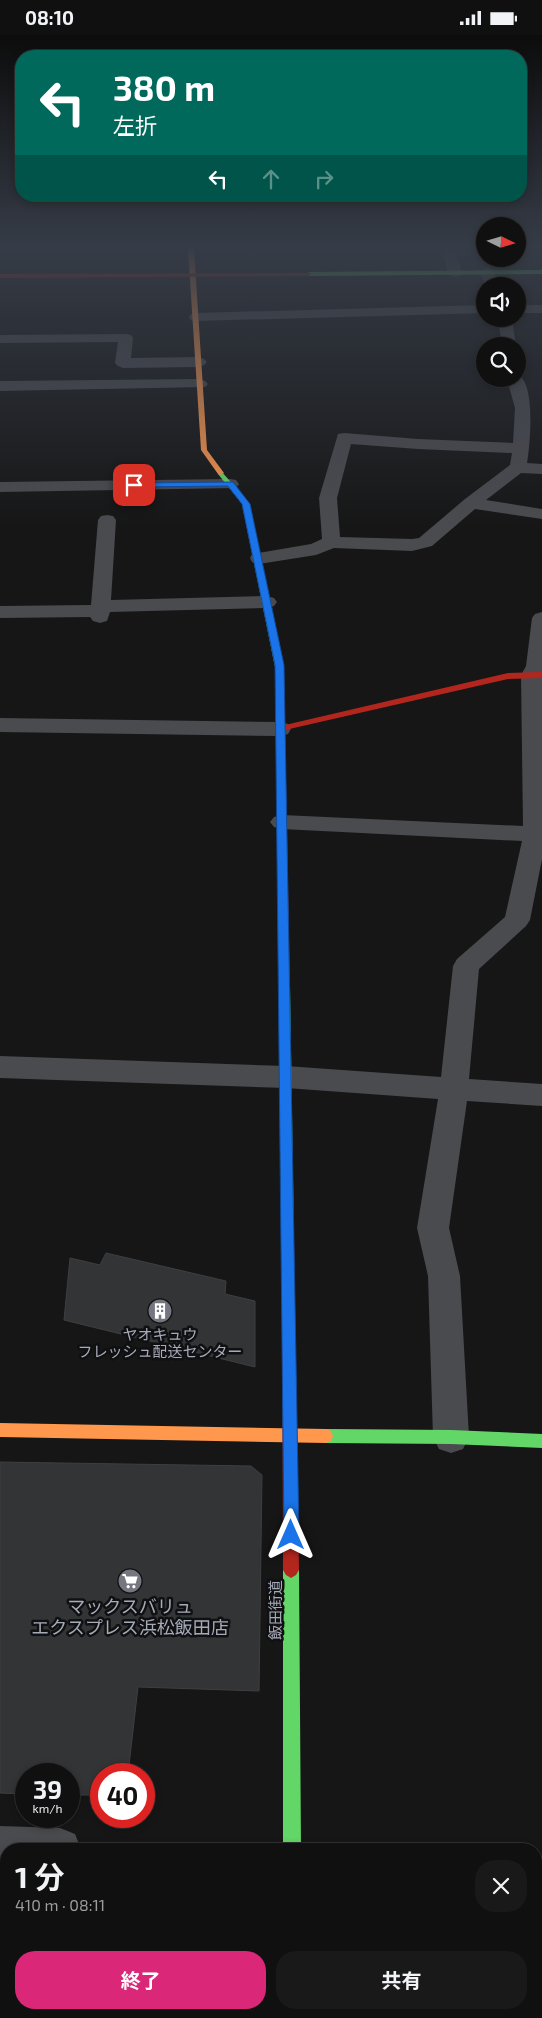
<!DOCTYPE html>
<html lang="ja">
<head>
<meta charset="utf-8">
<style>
	body { margin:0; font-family:"Exo 2","Noto Sans JP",sans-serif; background:#191919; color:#f1f3f6; height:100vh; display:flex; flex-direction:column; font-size:19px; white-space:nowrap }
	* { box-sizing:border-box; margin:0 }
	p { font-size:16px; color:#9c9d9f }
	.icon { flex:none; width:28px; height:28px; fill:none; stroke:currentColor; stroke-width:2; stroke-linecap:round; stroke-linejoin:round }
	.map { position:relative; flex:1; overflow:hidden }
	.details { position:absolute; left:0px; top:1808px; width:542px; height:176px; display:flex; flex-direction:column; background:#101010; border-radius:20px 20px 0 0; box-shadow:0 2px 8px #0003,0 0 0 1px #303030 }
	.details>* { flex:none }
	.hud { position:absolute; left:15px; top:15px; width:512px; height:152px; border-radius:20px; box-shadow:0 2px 8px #0003,0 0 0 1px #303030; background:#00695c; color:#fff; overflow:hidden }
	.needle { width:32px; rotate:95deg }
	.fabs { position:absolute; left:476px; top:182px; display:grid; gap:10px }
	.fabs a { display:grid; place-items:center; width:50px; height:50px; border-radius:50%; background:#101010; box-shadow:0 2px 8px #0003,0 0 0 1px #303030; font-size:25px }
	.speed { position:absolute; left:15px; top:1728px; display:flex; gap:10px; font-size:25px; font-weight:700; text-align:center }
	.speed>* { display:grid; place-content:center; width:65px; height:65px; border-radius:50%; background:#101010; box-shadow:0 2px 8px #0003,0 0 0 1px #303030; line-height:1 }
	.speed small { font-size:12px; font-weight:400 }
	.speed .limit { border:8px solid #d22; background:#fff; color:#111 }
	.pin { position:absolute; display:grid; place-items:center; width:42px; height:42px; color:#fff; margin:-21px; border-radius:10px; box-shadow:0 2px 8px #0006 }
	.me { position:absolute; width:55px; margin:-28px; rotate:0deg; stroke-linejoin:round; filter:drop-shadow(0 0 4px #0008) }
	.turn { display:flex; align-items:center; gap:18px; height:105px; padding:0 15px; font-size:22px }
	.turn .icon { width:65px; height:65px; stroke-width:2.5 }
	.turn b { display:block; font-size:35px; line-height:42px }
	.lanes { display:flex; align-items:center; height:48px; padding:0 15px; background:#0003; justify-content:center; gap:25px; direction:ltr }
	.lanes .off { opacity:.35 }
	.round { display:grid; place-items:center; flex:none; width:52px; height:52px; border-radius:20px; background:#191919 }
	.overview { display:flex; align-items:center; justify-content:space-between; height:85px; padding:0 15px }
	h1 { font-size:30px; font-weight:700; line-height:38px }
	.cta { display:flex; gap:10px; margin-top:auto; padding:10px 15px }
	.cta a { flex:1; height:58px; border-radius:20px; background:#db2777; color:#fff; font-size:20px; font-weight:700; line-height:58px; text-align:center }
	.cta a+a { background:#191919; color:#f1f3f6 }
	.status { display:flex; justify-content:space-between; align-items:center; height:35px; padding:0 25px; background:#101010; direction:ltr }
	.status svg { height:14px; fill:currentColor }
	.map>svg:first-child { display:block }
	.building { fill:#333436; stroke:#3e3f42 }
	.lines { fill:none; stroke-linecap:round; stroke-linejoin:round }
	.street { fill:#4a4b4f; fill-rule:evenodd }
	.fast { fill:#63d668; fill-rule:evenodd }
	.slow { fill:#ff974d; fill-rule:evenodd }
	.jam { fill:#b3261e; fill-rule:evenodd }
	.route { fill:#1a73e8; stroke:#114b97 }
	.labels { text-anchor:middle; stroke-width:5; stroke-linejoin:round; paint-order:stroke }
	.poi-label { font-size:15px; fill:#a6abb8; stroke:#101012 }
	.street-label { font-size:15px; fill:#a6abb8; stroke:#101012 }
	.near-poi-label { font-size:18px; fill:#a6abb8; stroke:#101012 }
</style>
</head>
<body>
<div class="status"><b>08:10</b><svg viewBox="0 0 49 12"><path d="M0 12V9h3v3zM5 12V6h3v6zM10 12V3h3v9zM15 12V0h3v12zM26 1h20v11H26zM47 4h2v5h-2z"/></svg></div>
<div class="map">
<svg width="542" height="1983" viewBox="0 0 542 1983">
	<rect width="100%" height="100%" fill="#161616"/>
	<path class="building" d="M 106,1218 L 226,1246 L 225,1259 L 255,1266 L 255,1332 L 64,1285 L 70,1223 L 100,1230 Z
		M 0,1427 L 251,1431 L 262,1440 L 259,1656 L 138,1652 L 128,1739 L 101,1739 L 101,1760 L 69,1760 L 69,1739 L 26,1739 L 26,1759 L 0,1758 Z"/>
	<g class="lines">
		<path class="street" d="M 442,214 L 455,214 L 462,238 L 460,241 L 455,242 L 448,238 Z
			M 487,233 L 492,234 L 500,251 L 486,251 L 480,237 Z
			M 485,270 L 485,278 L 196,286 L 191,285 L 189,282 L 191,279 L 196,278 Z
			M 518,270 L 542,270 L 542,278 L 518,278 Z
			M 498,284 L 512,284 L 516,311 L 502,311 Z
			M 126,299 L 131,300 L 133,303 L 131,323 L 199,322 L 204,324 L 207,327 L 204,330 L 199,332 L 123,333 L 118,331 L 115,328 L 118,307 L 0,308 L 0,300 Z
			M 518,340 C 536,348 530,411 527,428 L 542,429 L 542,439 L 521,438 L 486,465 L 542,474 L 542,484 L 475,474 L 432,511 L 412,516 L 334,513 L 316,520 L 259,529 L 252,527 L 250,523 L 252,519 L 311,509 L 322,504 L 319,463 L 338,399 L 344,398 L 418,404 L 513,408 L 515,373 L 507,344 L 518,344 ZM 351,409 L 418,414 L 512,418 L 510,430 L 465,464 L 419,503 L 412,504 L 340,502 L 337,463 Z
			M 200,344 L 205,346 L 208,349 L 205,352 L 0,356 L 0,346 Z
			M 230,444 L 236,445 L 239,449 L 236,453 L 0,457 L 0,447 Z
			M 107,480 L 113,481 L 116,485 L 111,565 L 267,561 L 274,563 L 277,567 L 274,571 L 267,573 L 110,577 L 107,586 L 100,588 L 93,586 L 90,582 L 0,583 L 0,571 L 91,570 L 98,485 L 101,481 Z
			M 542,577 L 542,824 L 530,885 L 526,891 L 479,934 L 469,1044 L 542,1049 L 542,1071 L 467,1066 L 449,1193 L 460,1241 L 469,1402 L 463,1414 L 451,1418 L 439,1414 L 433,1402 L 428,1241 L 417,1193 L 438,1064 L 286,1053 L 0,1043 L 0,1021 L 286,1031 L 441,1042 L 453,931 L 457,924 L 505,882 L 522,806 L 282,794 L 274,792 L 270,787 L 274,782 L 282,780 L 523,791 L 521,640 L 526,631 L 532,583 L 535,579 Z
			M 0,683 L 280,687 L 288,689 L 291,694 L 288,699 L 280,701 L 0,697 Z
			M 0,1791 L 60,1793 L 75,1799 L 81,1814 L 6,1814 L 6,1834 L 0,1833 Z"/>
		<path class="fast" d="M 542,235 L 542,239 L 309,241 L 306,239 L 309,237 Z
			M 218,437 L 222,437 L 250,469 L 284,637 L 283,639 L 280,640 L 276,637 L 242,469 L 218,439 Z
			M 285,947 L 290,951 L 294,1204 L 293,1208 L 288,1209 L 283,1208 L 282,1204 L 280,951 Z
			M 326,1394 L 451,1395 L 542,1399 L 542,1413 L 451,1409 L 326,1408 L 321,1406 L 319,1401 L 321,1396 Z
			M 291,1527 L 296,1530 L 299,1535 L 301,1814 L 283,1814 L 283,1535 L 286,1530 Z"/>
		<path class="slow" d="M 188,214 L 194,214 L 207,415 L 224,438 L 220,440 L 218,439 L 201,415 Z
			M 0,1388 L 326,1394 L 331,1396 L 333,1401 L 331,1406 L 326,1408 L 0,1402 Z"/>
		<path class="jam" d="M 311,238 L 309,241 L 0,243 L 0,239 Z
			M 280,634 L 284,637 L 285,690 L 508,638 L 542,637 L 542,643 L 508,644 L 285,695 L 290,951 L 285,955 L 280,951 L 276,637 Z
			M 288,1199 L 293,1200 L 294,1204 L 299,1535 L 296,1540 L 291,1543 L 286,1540 L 283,1535 L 282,1204 L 283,1200 Z
			M 284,1978 L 302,1978 L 302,1983 L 284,1983 Z"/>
	</g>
	<linearGradient id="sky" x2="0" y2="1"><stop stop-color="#0c0c0c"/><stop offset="0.43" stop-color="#363c47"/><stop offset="1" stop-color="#363c47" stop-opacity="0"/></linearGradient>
	<rect width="542" height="492" fill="url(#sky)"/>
	<path class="route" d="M 233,447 L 250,469 L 284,630 L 299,1500 L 297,1505 L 291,1507 L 286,1505 L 284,1500 L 275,630 L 242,469 L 228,451 L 134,452 L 131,450 L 134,448 Z"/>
	<defs>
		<symbol id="building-disc" viewBox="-11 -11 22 22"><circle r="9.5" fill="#74777f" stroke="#101012"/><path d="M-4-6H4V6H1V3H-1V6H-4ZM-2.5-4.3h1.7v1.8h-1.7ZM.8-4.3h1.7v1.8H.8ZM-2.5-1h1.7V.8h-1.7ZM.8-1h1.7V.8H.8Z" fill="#fff"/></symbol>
		<symbol id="supermarket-disc" viewBox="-11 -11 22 22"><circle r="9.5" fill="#74777f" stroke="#101012"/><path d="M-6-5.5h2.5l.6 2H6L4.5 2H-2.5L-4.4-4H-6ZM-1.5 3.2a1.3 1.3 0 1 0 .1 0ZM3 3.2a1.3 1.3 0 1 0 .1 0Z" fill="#fff"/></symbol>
	</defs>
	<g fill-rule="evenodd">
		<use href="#building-disc" x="146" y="1262" width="28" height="28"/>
		<use href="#supermarket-disc" x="116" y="1532" width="28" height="28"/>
	</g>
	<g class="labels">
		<g class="poi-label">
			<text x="160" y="1305">ヤオキュウ<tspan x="160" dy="17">フレッシュ配送センター</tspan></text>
		</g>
		<g class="street-label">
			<text transform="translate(276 1575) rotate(-90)" y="5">飯田街道</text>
		</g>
		<g class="near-poi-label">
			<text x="130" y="1578">マックスバリュ<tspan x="130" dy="21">エクスプレス浜松飯田店</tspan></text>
		</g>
	</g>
</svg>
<div class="fabs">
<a><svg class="needle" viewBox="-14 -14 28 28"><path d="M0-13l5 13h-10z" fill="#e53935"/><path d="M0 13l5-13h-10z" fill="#9c9d9f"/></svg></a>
<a><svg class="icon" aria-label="sound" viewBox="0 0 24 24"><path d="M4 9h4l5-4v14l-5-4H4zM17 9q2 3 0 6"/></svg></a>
<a><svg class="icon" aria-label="search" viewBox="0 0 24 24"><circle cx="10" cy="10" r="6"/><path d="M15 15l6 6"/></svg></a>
</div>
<div class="speed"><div>39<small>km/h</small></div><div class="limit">40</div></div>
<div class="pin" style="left:134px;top:450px;background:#d93025"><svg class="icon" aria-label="arrive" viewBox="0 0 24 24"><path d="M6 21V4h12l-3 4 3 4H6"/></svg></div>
<svg class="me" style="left:291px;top:1500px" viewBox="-20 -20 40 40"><path d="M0-17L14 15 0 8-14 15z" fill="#1a73e8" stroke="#fff" stroke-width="4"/></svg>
<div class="hud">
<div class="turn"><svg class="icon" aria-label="left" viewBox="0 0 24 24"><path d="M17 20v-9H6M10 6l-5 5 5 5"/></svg><div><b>380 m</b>左折</div></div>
<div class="lanes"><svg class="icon" aria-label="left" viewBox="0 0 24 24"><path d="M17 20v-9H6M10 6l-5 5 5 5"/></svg><svg class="icon off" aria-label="ahead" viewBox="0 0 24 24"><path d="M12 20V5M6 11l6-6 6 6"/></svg><svg class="icon off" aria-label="right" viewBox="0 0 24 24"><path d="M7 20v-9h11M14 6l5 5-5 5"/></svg></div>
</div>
<section class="details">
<div class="overview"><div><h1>1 分</h1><p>410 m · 08:11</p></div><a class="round"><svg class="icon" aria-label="close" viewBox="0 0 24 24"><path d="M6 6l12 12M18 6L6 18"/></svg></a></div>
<div class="cta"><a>終了</a><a>共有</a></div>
</section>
</div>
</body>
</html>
